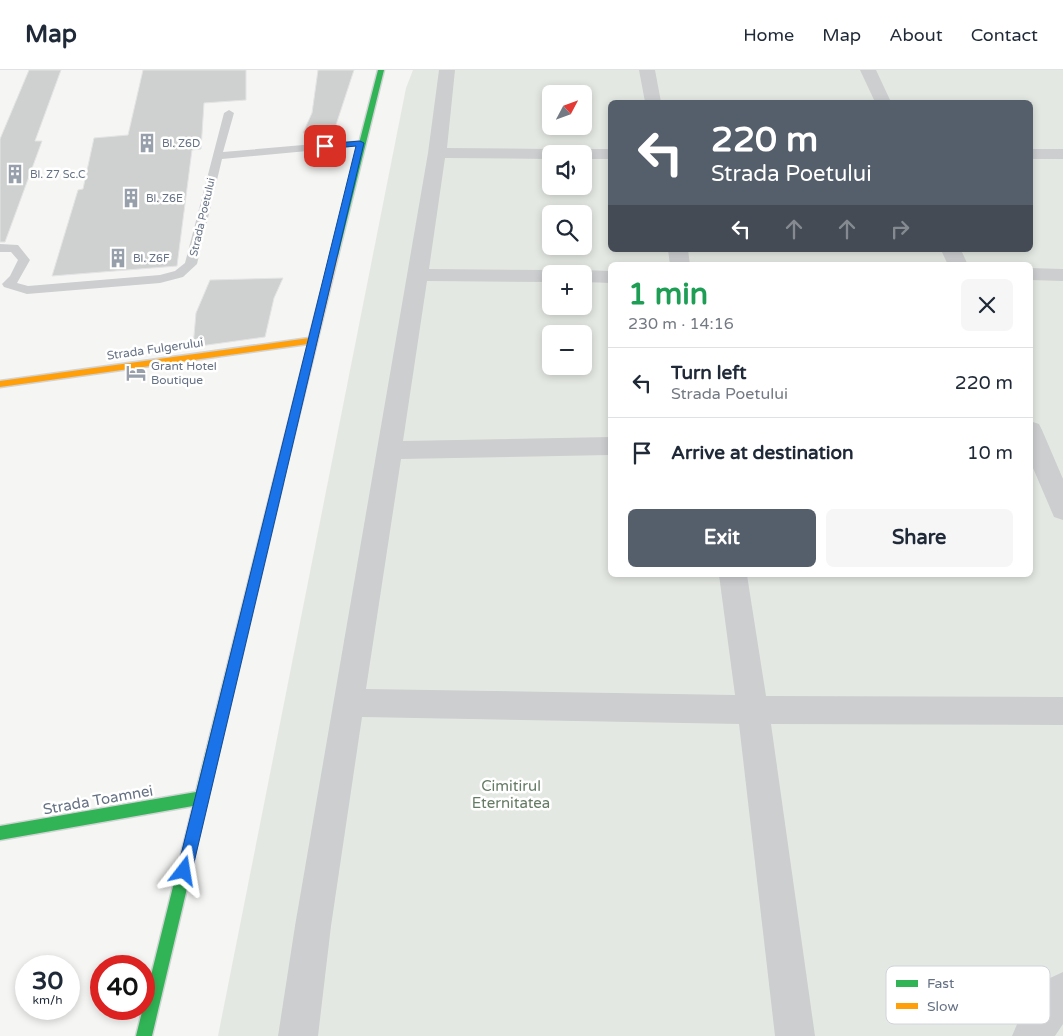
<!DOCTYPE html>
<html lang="en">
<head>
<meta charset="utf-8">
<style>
	body { margin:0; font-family:"Varela Round",sans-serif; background:#f6f6f7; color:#1f2937; height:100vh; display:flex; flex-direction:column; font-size:19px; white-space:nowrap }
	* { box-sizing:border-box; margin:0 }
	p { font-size:16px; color:#747a83 }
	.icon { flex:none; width:28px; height:28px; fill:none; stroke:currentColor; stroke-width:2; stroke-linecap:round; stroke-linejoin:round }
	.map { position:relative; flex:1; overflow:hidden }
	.sheet { position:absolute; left:608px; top:192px; width:425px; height:315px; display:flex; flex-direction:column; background:#fff; border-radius:8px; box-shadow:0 2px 8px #0003 }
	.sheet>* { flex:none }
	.hud { position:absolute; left:608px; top:30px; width:425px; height:152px; border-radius:8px; box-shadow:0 2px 8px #0003; background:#555e6b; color:#fff; overflow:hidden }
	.needle { width:32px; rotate:49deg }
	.tools { position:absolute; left:542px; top:15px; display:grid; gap:10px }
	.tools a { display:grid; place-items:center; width:50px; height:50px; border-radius:8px; background:#fff; box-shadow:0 2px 8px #0003; font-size:25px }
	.speed { position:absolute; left:15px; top:885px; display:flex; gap:10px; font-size:25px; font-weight:700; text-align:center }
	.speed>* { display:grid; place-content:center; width:65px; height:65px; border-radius:50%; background:#fff; box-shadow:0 2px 8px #0003; line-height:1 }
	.speed small { font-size:12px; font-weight:400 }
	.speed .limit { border:8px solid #d22; background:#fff; color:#111 }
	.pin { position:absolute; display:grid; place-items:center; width:42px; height:42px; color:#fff; margin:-21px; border-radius:10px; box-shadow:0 2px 8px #0006 }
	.me { position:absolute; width:55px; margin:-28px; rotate:14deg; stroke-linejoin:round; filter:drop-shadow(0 0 4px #0008) }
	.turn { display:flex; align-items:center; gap:18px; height:105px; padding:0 20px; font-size:22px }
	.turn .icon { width:65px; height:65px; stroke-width:2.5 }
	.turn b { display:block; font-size:35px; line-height:42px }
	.lanes { display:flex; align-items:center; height:48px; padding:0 20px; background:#0003; justify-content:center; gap:25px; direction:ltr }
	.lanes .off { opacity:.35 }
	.round { display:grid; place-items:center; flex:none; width:52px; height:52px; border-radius:8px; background:#f6f6f7 }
	.headline { display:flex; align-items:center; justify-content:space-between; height:85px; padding:0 20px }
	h1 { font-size:30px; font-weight:700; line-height:38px; color:#1e9e55 }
	.button { display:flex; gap:10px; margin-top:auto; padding:10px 20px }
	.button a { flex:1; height:58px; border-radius:8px; background:#555e6b; color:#fff; font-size:20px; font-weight:700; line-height:58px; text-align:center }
	.button a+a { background:#f6f6f7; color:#1f2937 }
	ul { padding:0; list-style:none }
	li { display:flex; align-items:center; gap:15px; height:70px; padding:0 20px; border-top:1px solid #e0e1e3 }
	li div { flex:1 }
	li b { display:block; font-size:19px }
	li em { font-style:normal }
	header { display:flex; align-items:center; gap:30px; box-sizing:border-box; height:70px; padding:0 25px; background:#fff; border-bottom:1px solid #e0e1e3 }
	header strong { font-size:24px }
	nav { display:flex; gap:28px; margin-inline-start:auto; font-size:18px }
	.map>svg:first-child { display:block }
	.green { fill:#e4e8e2; fill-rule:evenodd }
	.building { fill:#cfd1d1; stroke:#e4e4e4 }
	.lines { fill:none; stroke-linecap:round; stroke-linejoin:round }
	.fast-casing { stroke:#d2d3d4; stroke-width:3 }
	.slow-casing { stroke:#d2d3d4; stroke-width:3 }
	.lane { fill:#cdcecf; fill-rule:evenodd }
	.street { fill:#cdcecf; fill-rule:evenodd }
	.fast { fill:#30b455; fill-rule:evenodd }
	.slow { fill:#ff9f0a; fill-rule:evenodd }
	.route { fill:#1a73e8; stroke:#114b97 }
	.labels { text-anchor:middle; stroke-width:5; stroke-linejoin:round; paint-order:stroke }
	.far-poi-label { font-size:11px; fill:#657184; stroke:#fff; text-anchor:start }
	.far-street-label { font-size:11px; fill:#657184; stroke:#fff }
	.street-label { font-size:12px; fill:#657184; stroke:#fff }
	.poi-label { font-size:12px; fill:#657184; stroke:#fff; text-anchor:start }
	.near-park-label { font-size:15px; fill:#657b64; stroke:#fff }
	.near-street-label { font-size:15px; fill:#657184; stroke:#fff }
	.key { fill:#fff; stroke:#d1d4da; stroke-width:1 }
	.key-label { font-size:14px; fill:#657184 }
</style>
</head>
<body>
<header>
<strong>Map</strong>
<nav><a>Home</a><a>Map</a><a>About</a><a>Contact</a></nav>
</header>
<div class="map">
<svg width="1063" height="966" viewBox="0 0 1063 966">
	<rect width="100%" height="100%" fill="#f5f5f4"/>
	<path class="green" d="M 413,0 L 1063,0 L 1063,966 L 218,966 L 406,18 ZM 551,24 L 584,24 L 584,56 L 551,56 ZM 610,32 L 1030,32 L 1030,180 L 610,180 ZM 551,84 L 584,84 L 584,116 L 551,116 ZM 551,144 L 584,144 L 584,176 L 551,176 ZM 610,195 L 1030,195 L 1030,505 L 610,505 ZM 551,204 L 584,204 L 584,236 L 551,236 ZM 551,264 L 584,264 L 584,296 L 551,296 Z"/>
	<path class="building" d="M 29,0 L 61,0 L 35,71 L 42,71 L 5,172 L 0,172 L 0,69 Z
		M 143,0 L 246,0 L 246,30 L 204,33 L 201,79 L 192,80 L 177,196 L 52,206 L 78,120 L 83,119 L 94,68 L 128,65 Z
		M 318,0 L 354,0 L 333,64 L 303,63 L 312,43 Z
		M 283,208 L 274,228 L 265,267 L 193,277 L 196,243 L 210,210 Z"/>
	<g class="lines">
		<defs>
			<path id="fast" d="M 378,0 L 384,0 L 338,186 L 334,188 L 330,186 Z
				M 278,409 L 283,413 L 152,966 L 136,966 L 193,736 L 0,770 L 0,756 L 196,722 L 273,413 Z"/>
			<path id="slow" d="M 331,184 L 337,184 L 338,186 L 282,416 L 278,417 L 273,413 L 308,274 L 0,317 L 0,311 L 309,268 Z"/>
		</defs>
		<use href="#fast" class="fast-casing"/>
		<use href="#slow" class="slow-casing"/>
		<path class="lane" d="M 229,40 L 234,43 L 223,82 L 361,70 L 366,73 L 361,76 L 222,89 L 197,194 L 183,207 L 160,213 L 27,224 L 4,217 L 2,214 L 10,206 L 18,190 L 11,182 L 0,182 L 0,174 L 18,175 L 30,190 L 17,213 L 28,216 L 160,205 L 175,201 L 185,193 L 224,43 Z"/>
		<path class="street" d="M 439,0 L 455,0 L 447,78 L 551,79 L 557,80 L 560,84 L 551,84 L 551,89 L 445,88 L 429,199 L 551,200 L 560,204 L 551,204 L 551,212 L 427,211 L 403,371 L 610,367 L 610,385 L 401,389 L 366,619 L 735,625 L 719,505 L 747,505 L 766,626 L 1063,627 L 1063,655 L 771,654 L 815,966 L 775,966 L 739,654 L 362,647 L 331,856 L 318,966 L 278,966 L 295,856 L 428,83 Z
			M 639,0 L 655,0 L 661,32 L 645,32 Z
			M 860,0 L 876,0 L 891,32 L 875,32 Z
			M 584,79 L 610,79 L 610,89 L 584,89 L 584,84 L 575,84 L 578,80 Z
			M 1030,79 L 1063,79 L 1063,89 L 1030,89 Z
			M 668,180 L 688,180 L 690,195 L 670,195 Z
			M 941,180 L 961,180 L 968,195 L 948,195 Z
			M 1030,198 L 1063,199 L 1063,211 L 1030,210 Z
			M 584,200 L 610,201 L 610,213 L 584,212 L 584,204 L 575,204 Z
			M 1030,351 L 1039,354 L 1042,360 L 1063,409 L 1063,450 L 1054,447 L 1030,391 Z
			M 1063,902 L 1063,954 L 1055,966 L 1012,966 L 1018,952 L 1050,908 Z"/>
		<use href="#fast" class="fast"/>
		<use href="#slow" class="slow"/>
	</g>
	<path class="route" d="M 360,71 L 364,73 L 192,801 L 189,806 L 184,808 L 179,806 L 177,801 L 356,76 L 325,79 L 321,76 L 325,74 Z"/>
	<defs>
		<symbol id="building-bare" viewBox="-9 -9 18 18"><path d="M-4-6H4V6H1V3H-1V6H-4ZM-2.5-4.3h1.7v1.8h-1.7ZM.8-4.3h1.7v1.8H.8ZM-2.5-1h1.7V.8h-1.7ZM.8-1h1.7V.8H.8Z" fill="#979fab" stroke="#fff" stroke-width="2.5" paint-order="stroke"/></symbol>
		<symbol id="hotel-bare" viewBox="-9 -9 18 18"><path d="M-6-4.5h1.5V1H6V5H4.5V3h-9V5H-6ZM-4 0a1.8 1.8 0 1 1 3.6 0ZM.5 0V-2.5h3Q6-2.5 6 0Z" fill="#979fab" stroke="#fff" stroke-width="2.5" paint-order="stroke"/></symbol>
	</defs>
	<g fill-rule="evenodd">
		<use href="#building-bare" x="133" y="59" width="28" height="28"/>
		<use href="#building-bare" x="1" y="90" width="28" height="28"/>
		<use href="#building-bare" x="117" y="114" width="28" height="28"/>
		<use href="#building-bare" x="104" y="174" width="28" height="28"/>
		<use href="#hotel-bare" x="122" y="289" width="28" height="28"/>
	</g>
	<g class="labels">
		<g class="far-poi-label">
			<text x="162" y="77">Bl. Z6D</text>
			<text x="30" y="108">Bl. Z7 Sc.C</text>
			<text x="146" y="132">Bl. Z6E</text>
			<text x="133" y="192">Bl. Z6F</text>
		</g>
		<g class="far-street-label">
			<text transform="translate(202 147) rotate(-77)" y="4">Strada Poetului</text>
		</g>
		<g class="street-label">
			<text transform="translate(155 279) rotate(-8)" y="4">Strada Fulgerului</text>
		</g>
		<g class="poi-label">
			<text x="151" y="300">Grant Hotel<tspan x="151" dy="14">Boutique</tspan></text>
		</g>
		<g class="near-park-label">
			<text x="511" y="721">Cimitirul<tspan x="511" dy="17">Eternitatea</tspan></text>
		</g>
		<g class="near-street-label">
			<text transform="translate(98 730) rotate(-10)" y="5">Strada Toamnei</text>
		</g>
	</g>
	<rect x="886" y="896" width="164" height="58" rx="8" class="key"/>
	<rect x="896" y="910" width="22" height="7" fill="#30b455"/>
	<rect x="896" y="933" width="22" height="6" fill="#ff9f0a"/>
	<g class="key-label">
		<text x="927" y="918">Fast</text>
		<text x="927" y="941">Slow</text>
	</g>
</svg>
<div class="tools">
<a><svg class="needle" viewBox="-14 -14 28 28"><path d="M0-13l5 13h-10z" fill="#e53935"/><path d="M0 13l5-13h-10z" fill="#747a83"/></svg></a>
<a><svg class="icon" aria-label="sound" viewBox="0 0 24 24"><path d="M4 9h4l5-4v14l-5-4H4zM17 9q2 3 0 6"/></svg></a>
<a><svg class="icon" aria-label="search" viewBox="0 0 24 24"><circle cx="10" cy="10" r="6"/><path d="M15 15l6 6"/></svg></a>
<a>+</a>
<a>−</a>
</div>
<div class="speed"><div>30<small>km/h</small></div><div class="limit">40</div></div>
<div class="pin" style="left:325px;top:76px;background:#d93025"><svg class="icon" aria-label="arrive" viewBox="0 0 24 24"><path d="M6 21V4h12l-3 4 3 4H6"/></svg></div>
<svg class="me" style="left:184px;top:801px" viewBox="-20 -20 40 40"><path d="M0-17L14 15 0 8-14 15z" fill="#1a73e8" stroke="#fff" stroke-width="4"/></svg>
<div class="hud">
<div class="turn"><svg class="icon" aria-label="left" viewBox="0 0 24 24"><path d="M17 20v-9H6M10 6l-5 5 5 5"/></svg><div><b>220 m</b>Strada Poetului</div></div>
<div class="lanes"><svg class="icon" aria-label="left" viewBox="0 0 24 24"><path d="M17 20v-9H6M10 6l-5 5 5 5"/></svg><svg class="icon off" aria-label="ahead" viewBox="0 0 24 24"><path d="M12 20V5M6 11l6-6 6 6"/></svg><svg class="icon off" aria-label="ahead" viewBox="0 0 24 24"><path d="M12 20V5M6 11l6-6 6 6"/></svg><svg class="icon off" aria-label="right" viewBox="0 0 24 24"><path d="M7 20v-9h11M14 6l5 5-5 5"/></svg></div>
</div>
<section class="sheet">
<div class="headline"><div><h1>1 min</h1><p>230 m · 14:16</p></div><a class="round"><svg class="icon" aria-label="close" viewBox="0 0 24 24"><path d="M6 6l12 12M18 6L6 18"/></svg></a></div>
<ul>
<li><svg class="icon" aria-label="left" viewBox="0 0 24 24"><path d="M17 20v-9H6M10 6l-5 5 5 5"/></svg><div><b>Turn left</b><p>Strada Poetului</p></div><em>220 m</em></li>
<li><svg class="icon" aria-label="arrive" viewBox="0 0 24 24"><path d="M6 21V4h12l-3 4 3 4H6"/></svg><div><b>Arrive at destination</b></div><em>10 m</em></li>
</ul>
<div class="button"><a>Exit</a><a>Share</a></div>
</section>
</div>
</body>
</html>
